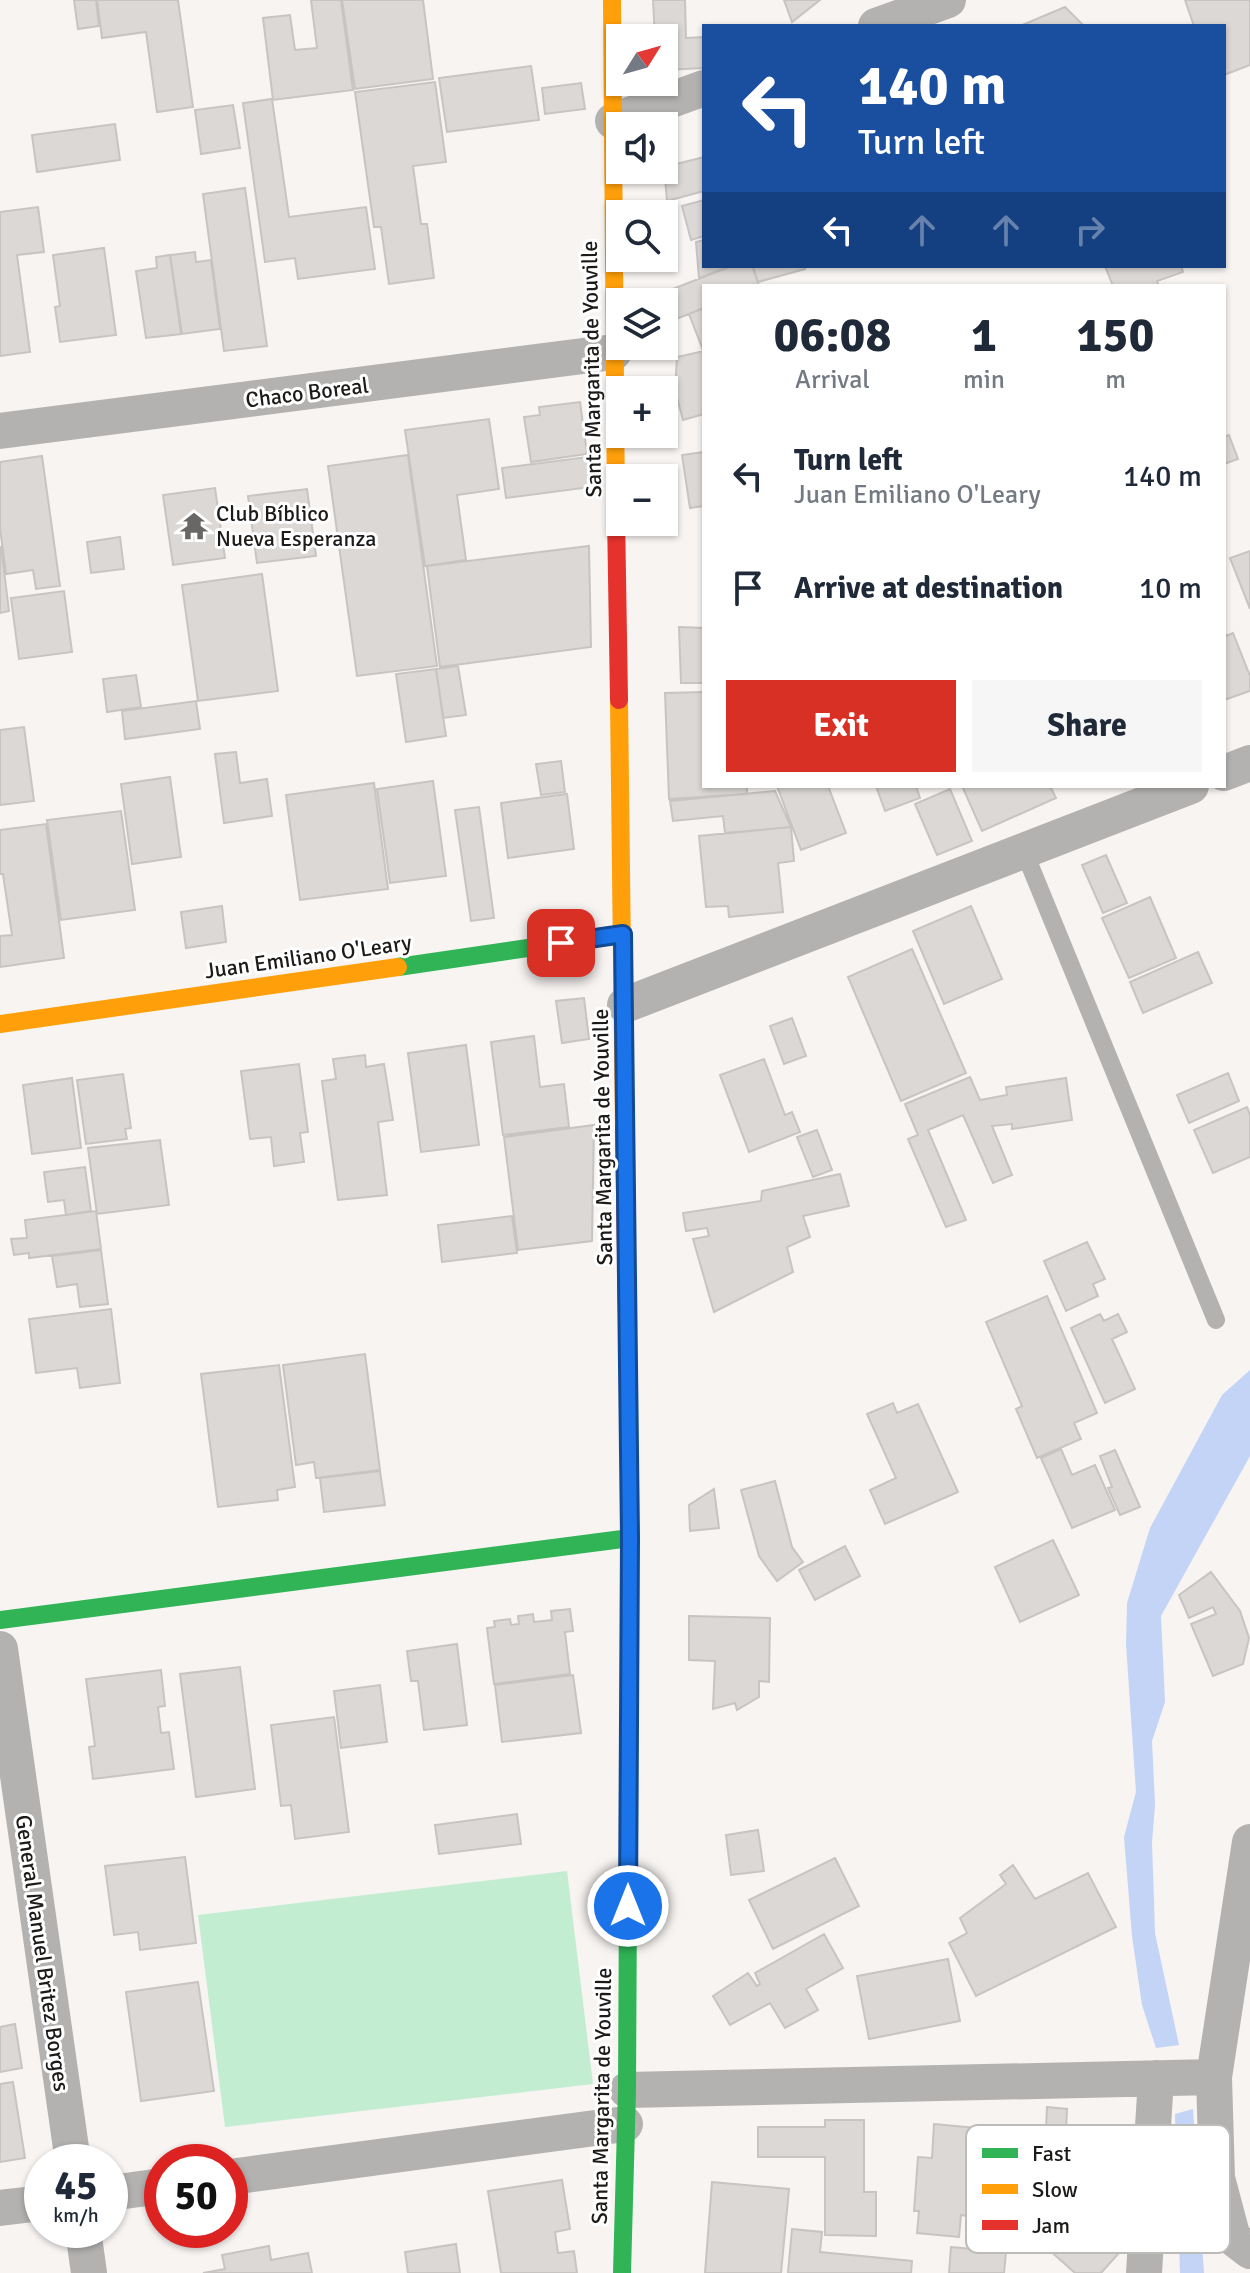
<!DOCTYPE html>
<html lang="en">
<head>
<meta charset="utf-8">
<style>
	body { margin:0; font-family:Signika,sans-serif; background:#f6f6f7; color:#1f2937; height:100vh; display:flex; flex-direction:column; font-size:30px; white-space:nowrap }
	* { box-sizing:border-box; margin:0 }
	p { font-size:26px; color:#747a83 }
	.icon { flex:none; width:44px; height:44px; fill:none; stroke:currentColor; stroke-width:2; stroke-linecap:round; stroke-linejoin:round }
	.map { position:relative; flex:1; overflow:hidden }
	.side { position:absolute; left:702px; top:284px; width:524px; height:504px; display:flex; flex-direction:column; background:#fff; border-radius:0px; box-shadow:0 2px 6px #0004 }
	.side>* { flex:none }
	.hud { position:absolute; left:702px; top:24px; width:524px; height:244px; border-radius:0px; box-shadow:0 2px 6px #0004; background:#1a4fa0; color:#fff; overflow:hidden }
	.needle { width:52px; rotate:53deg }
	.controls { position:absolute; left:606px; top:24px; display:grid; gap:16px }
	.controls a { display:grid; place-items:center; width:72px; height:72px; border-radius:0px; background:#fff; box-shadow:0 2px 6px #0004; font-size:40px }
	.speed { position:absolute; left:24px; top:2144px; display:flex; gap:16px; font-size:40px; font-weight:700; text-align:center }
	.speed>* { display:grid; place-content:center; width:104px; height:104px; border-radius:50%; background:#fff; box-shadow:0 2px 6px #0004; line-height:1 }
	.speed small { font-size:20px; font-weight:400 }
	.speed .limit { border:12px solid #d22; background:#fff; color:#111 }
	.pin { position:absolute; display:grid; place-items:center; width:68px; height:68px; color:#fff; margin:-34px; border-radius:16px; box-shadow:0 4px 12px #0006 }
	.me { position:absolute; width:88px; margin:-44px; rotate:0deg; stroke-linejoin:round; filter:drop-shadow(0 0 6px #0008) }
	.turn { display:flex; align-items:center; gap:28px; height:168px; padding:0 24px; font-size:36px }
	.turn .icon { width:104px; height:104px; stroke-width:2.5 }
	.turn b { display:block; font-size:56px; line-height:68px }
	.lanes { display:flex; align-items:center; height:76px; padding:0 24px; background:#0003; justify-content:center; gap:40px; direction:ltr }
	.lanes .off { opacity:.35 }
	.eta { display:flex; justify-content:space-evenly; align-items:center; height:136px; text-align:center }
	.eta b { font-size:48px; font-weight:700; line-height:56px }
	.action { display:flex; gap:16px; margin-top:auto; padding:16px 24px }
	.action a { flex:1; height:92px; border-radius:0px; background:#d93025; color:#fff; font-size:32px; font-weight:700; line-height:92px; text-align:center }
	.action a+a { background:#f6f6f7; color:#1f2937 }
	ul { padding:0; list-style:none }
	li { display:flex; align-items:center; gap:24px; height:112px; padding:0 24px }
	li div { flex:1 }
	li b { display:block; font-size:30px }
	li em { font-style:normal }
	.map>svg:first-child { display:block }
	.green { fill:#c3edd0 }
	.water { fill:#c4d4f6 }
	.building { fill:#dbd8d6; stroke:#c7c4c2; stroke-width:2 }
	.lines { fill:none; stroke-linecap:round; stroke-linejoin:round }
	.lane { stroke:#b4b2b1; stroke-width:18 }
	.street { stroke:#b4b2b1; stroke-width:36 }
	.fast { stroke:#30b455; stroke-width:18 }
	.slow { stroke:#ff9f0a; stroke-width:18 }
	.jam { stroke:#e5322d; stroke-width:18 }
	.route-casing { stroke:#114b97; stroke-width:20 }
	.route { stroke:#1a73e8; stroke-width:14 }
	.labels { text-anchor:middle; stroke-width:6; stroke-linejoin:round; paint-order:stroke }
	.street-label { font-size:22px; fill:#1d1b19; stroke:#fff }
	.poi-label { font-size:22px; fill:#1d1b19; stroke:#fff; text-anchor:start }
	.key { fill:#fff; stroke:#bbbbba; stroke-width:2 }
	.key-label { font-size:22px; fill:#1d1b19 }
</style>
</head>
<body>
<div class="map">
<svg width="1250" height="2273" viewBox="0 0 1250 2273">
	<rect width="100%" height="100%" fill="#f7f4f2"/>
	<path class="green" d="M 567,1871 L 593,2084 L 225,2127 L 198,1915 Z"/>
	<path class="water" d="M 1250,1370 L 1250,1456 L 1161,1616 L 1165,1702 L 1152,1741 L 1155,1805 L 1152,1842 L 1155,1933 L 1179,2045 L 1156,2048 L 1142,2005 L 1132,1936 L 1124,1837 L 1136,1792 L 1126,1644 L 1127,1603 L 1150,1528 L 1222,1395 Z
		M 1193,2109 L 1204,2273 L 1180,2273 L 1175,2114 Z"/>
	<path class="building" d="M 74,0 L 96,0 L 99,26 L 78,29 Z
		M 97,0 L 178,0 L 193,107 L 157,112 L 146,32 L 102,38 Z
		M 311,0 L 341,0 L 353,90 L 273,100 L 263,18 L 290,15 L 295,50 L 317,48 Z
		M 342,0 L 423,0 L 433,79 L 355,89 Z
		M 653,0 L 685,0 L 686,38 L 704,37 L 704,68 L 664,70 L 664,38 L 655,38 Z
		M 784,0 L 820,0 L 792,22 Z
		M 1185,0 L 1250,0 L 1250,65 L 1224,75 L 1224,26 L 1194,26 Z
		M 1065,7 L 1084,26 L 1020,26 Z
		M 531,66 L 539,120 L 447,132 L 439,78 Z
		M 435,82 L 446,162 L 413,166 L 421,224 L 427,224 L 434,278 L 389,284 L 381,227 L 374,227 L 355,92 Z
		M 581,83 L 585,109 L 545,114 L 542,88 Z
		M 272,99 L 289,217 L 366,207 L 375,269 L 298,279 L 295,258 L 265,262 L 243,103 Z
		M 233,105 L 240,148 L 201,154 L 195,110 Z
		M 115,124 L 120,160 L 37,172 L 32,135 Z
		M 704,157 L 704,191 L 667,201 L 664,167 Z
		M 245,188 L 267,346 L 224,351 L 203,194 Z
		M 704,200 L 704,236 L 691,240 L 682,206 Z
		M 38,207 L 44,252 L 17,255 L 30,352 L 0,356 L 0,212 Z
		M 704,240 L 704,266 L 731,266 L 699,278 L 696,242 Z
		M 104,248 L 116,335 L 60,342 L 55,307 L 60,306 L 53,255 Z
		M 195,252 L 196,262 L 211,260 L 220,329 L 182,334 L 170,255 Z
		M 170,255 L 181,334 L 146,338 L 136,271 L 157,268 L 156,257 Z
		M 732,266 L 752,266 L 759,286 L 704,286 L 704,308 L 671,321 L 670,290 Z
		M 753,266 L 804,266 L 805,269 L 758,282 Z
		M 1105,266 L 1181,266 L 1183,272 L 1157,281 L 1159,286 L 1113,286 Z
		M 704,308 L 704,349 L 703,350 L 689,314 Z
		M 704,351 L 704,414 L 683,420 L 675,390 L 677,357 Z
		M 580,402 L 587,454 L 531,462 L 524,417 L 540,415 L 539,407 Z
		M 489,419 L 499,489 L 457,495 L 466,560 L 425,566 L 405,430 Z
		M 1229,435 L 1238,459 L 1224,464 L 1224,437 Z
		M 704,452 L 704,506 L 690,508 L 682,455 Z
		M 408,455 L 437,666 L 357,676 L 328,466 Z
		M 42,456 L 60,586 L 36,589 L 33,570 L 6,574 L 0,528 L 0,462 Z
		M 587,457 L 591,487 L 506,498 L 502,468 Z
		M 215,488 L 225,558 L 173,565 L 163,495 Z
		M 307,489 L 316,556 L 257,563 L 248,496 Z
		M 120,537 L 124,569 L 91,573 L 87,542 Z
		M 589,546 L 591,647 L 440,667 L 427,566 Z
		M 1,547 L 9,611 L 0,613 L 0,548 Z
		M 1250,551 L 1250,609 L 1230,558 Z
		M 262,574 L 278,691 L 198,701 L 182,585 Z
		M 64,591 L 72,652 L 19,659 L 11,598 Z
		M 679,627 L 704,628 L 704,683 L 681,683 Z
		M 1224,630 L 1226,636 L 1233,633 L 1250,676 L 1250,691 L 1224,700 Z
		M 458,666 L 466,715 L 443,718 L 436,669 Z
		M 436,669 L 446,736 L 406,742 L 396,674 Z
		M 136,675 L 141,707 L 107,712 L 103,679 Z
		M 704,692 L 704,786 L 747,786 L 747,794 L 669,799 L 665,693 Z
		M 196,701 L 200,729 L 125,739 L 122,711 Z
		M 24,727 L 34,801 L 0,805 L 0,730 Z
		M 236,752 L 240,783 L 267,779 L 272,816 L 224,823 L 215,754 Z
		M 561,761 L 565,792 L 541,795 L 536,764 Z
		M 170,777 L 181,857 L 132,864 L 121,784 Z
		M 433,781 L 446,876 L 390,883 L 377,789 Z
		M 374,783 L 388,889 L 300,900 L 286,795 Z
		M 777,786 L 828,786 L 846,833 L 801,850 Z
		M 876,786 L 916,786 L 920,798 L 885,811 Z
		M 962,786 L 1050,786 L 1056,798 L 982,831 Z
		M 950,789 L 972,841 L 937,855 L 915,804 Z
		M 775,791 L 791,827 L 725,833 L 723,816 L 673,821 L 670,801 Z
		M 567,794 L 574,849 L 508,858 L 501,803 Z
		M 479,807 L 494,918 L 471,921 L 455,810 Z
		M 121,811 L 135,910 L 61,920 L 47,820 Z
		M 46,824 L 64,958 L 0,967 L 0,936 L 12,935 L 3,874 L 0,874 L 0,830 Z
		M 791,827 L 794,861 L 778,863 L 783,912 L 729,917 L 728,906 L 706,907 L 699,836 Z
		M 1106,855 L 1127,903 L 1103,913 L 1082,865 Z
		M 1150,897 L 1176,958 L 1129,978 L 1102,918 Z
		M 222,906 L 226,942 L 186,948 L 181,912 Z
		M 971,906 L 1002,979 L 944,1004 L 913,931 Z
		M 912,949 L 966,1073 L 901,1101 L 848,977 Z
		M 1198,952 L 1212,983 L 1143,1013 L 1130,982 Z
		M 584,998 L 589,1039 L 562,1043 L 556,1001 Z
		M 792,1018 L 806,1056 L 784,1064 L 770,1026 Z
		M 534,1036 L 540,1087 L 564,1084 L 569,1127 L 503,1135 L 491,1042 Z
		M 466,1045 L 479,1145 L 421,1152 L 408,1053 Z
		M 365,1055 L 366,1067 L 384,1064 L 393,1120 L 378,1122 L 387,1195 L 338,1200 L 322,1081 L 336,1079 L 333,1059 Z
		M 764,1059 L 785,1115 L 792,1112 L 800,1132 L 749,1152 L 720,1075 Z
		M 299,1064 L 308,1132 L 300,1133 L 304,1162 L 274,1166 L 271,1137 L 250,1139 L 241,1071 Z
		M 1228,1073 L 1239,1101 L 1189,1123 L 1177,1095 Z
		M 123,1074 L 131,1128 L 125,1129 L 127,1139 L 86,1144 L 77,1080 Z
		M 970,1077 L 980,1100 L 1007,1095 L 1006,1087 L 1066,1078 L 1072,1120 L 1012,1129 L 1012,1124 L 992,1126 L 1012,1175 L 993,1183 L 963,1115 L 928,1130 L 966,1220 L 946,1227 L 908,1139 L 918,1135 L 905,1104 Z
		M 72,1078 L 81,1148 L 32,1154 L 23,1085 Z
		M 1247,1107 L 1250,1115 L 1250,1157 L 1213,1173 L 1194,1130 Z
		M 594,1125 L 592,1241 L 518,1250 L 504,1137 Z
		M 817,1130 L 832,1170 L 813,1177 L 797,1137 Z
		M 160,1140 L 169,1205 L 97,1214 L 88,1148 Z
		M 85,1167 L 91,1211 L 66,1215 L 64,1200 L 48,1202 L 44,1172 Z
		M 840,1174 L 849,1206 L 803,1216 L 810,1237 L 787,1247 L 793,1272 L 714,1312 L 693,1239 L 709,1236 L 707,1228 L 686,1231 L 683,1213 L 761,1201 L 762,1191 Z
		M 96,1211 L 101,1249 L 29,1258 L 29,1253 L 14,1255 L 11,1239 L 27,1238 L 25,1220 Z
		M 512,1216 L 517,1253 L 442,1262 L 438,1225 Z
		M 1087,1242 L 1105,1279 L 1093,1284 L 1098,1296 L 1066,1311 L 1044,1261 Z
		M 101,1250 L 108,1304 L 80,1307 L 77,1284 L 57,1287 L 52,1256 Z
		M 1047,1296 L 1097,1413 L 1074,1423 L 1081,1439 L 1037,1458 L 1016,1409 L 1022,1406 L 986,1322 Z
		M 111,1309 L 120,1383 L 80,1388 L 77,1368 L 36,1373 L 29,1319 Z
		M 1100,1314 L 1104,1321 L 1118,1314 L 1127,1332 L 1112,1339 L 1135,1389 L 1105,1403 L 1071,1328 Z
		M 365,1354 L 380,1470 L 316,1478 L 314,1462 L 296,1465 L 283,1365 Z
		M 279,1365 L 295,1487 L 277,1490 L 278,1500 L 218,1507 L 201,1374 Z
		M 893,1403 L 897,1413 L 918,1404 L 958,1492 L 885,1524 L 870,1490 L 896,1478 L 867,1414 Z
		M 1061,1449 L 1072,1475 L 1095,1465 L 1115,1510 L 1072,1528 L 1041,1458 Z
		M 1115,1450 L 1140,1507 L 1120,1515 L 1108,1488 L 1112,1487 L 1100,1456 Z
		M 380,1471 L 385,1505 L 324,1512 L 320,1478 Z
		M 775,1481 L 792,1547 L 803,1562 L 777,1581 L 759,1556 L 741,1490 Z
		M 714,1489 L 719,1528 L 690,1531 L 689,1505 Z
		M 1053,1540 L 1079,1595 L 1020,1622 L 995,1567 Z
		M 845,1546 L 860,1576 L 815,1600 L 799,1570 Z
		M 1211,1572 L 1240,1611 L 1249,1638 L 1243,1664 L 1213,1676 L 1191,1624 L 1216,1614 L 1213,1607 L 1189,1618 L 1179,1595 Z
		M 570,1609 L 573,1631 L 565,1632 L 570,1674 L 494,1684 L 487,1628 L 495,1627 L 494,1621 L 510,1619 L 511,1625 L 519,1624 L 518,1616 L 533,1614 L 534,1622 L 552,1620 L 551,1611 Z
		M 689,1616 L 770,1618 L 769,1682 L 759,1681 L 759,1697 L 737,1710 L 735,1703 L 713,1709 L 715,1661 L 689,1660 Z
		M 457,1644 L 467,1725 L 424,1730 L 418,1681 L 411,1681 L 407,1651 Z
		M 240,1667 L 255,1789 L 196,1797 L 180,1674 Z
		M 161,1670 L 165,1706 L 158,1707 L 161,1733 L 169,1732 L 174,1769 L 93,1779 L 89,1747 L 95,1746 L 86,1679 Z
		M 573,1675 L 581,1733 L 502,1742 L 495,1685 Z
		M 380,1685 L 387,1742 L 341,1748 L 334,1691 Z
		M 334,1717 L 349,1832 L 295,1839 L 291,1805 L 281,1806 L 271,1725 Z
		M 517,1814 L 521,1844 L 439,1854 L 435,1825 Z
		M 758,1830 L 764,1871 L 731,1875 L 726,1835 Z
		M 185,1857 L 196,1943 L 140,1950 L 138,1932 L 114,1935 L 105,1866 Z
		M 835,1858 L 859,1906 L 773,1949 L 749,1900 Z
		M 1013,1865 L 1035,1899 L 1088,1873 L 1116,1927 L 976,1996 L 949,1943 L 967,1933 L 960,1918 L 1006,1884 L 1000,1875 Z
		M 824,1934 L 843,1968 L 806,1989 L 818,2010 L 785,2028 L 770,2003 L 730,2025 L 713,1996 L 748,1973 L 757,1986 L 760,1984 L 755,1973 Z
		M 948,1959 L 960,2021 L 869,2039 L 857,1976 Z
		M 198,1982 L 214,2091 L 141,2101 L 126,1992 Z
		M 15,2024 L 22,2068 L 0,2072 L 0,2027 Z
		M 13,2082 L 25,2158 L 0,2162 L 0,2084 Z
		M 1047,2107 L 1067,2109 L 1065,2155 L 993,2151 L 995,2126 L 1046,2129 Z
		M 825,2120 L 864,2120 L 864,2192 L 876,2192 L 876,2236 L 825,2235 L 825,2157 L 758,2157 L 758,2127 L 825,2127 Z
		M 934,2124 L 976,2128 L 968,2216 L 961,2215 L 959,2237 L 917,2233 L 919,2211 L 914,2211 L 918,2157 L 932,2158 Z
		M 562,2180 L 570,2229 L 555,2232 L 558,2253 L 574,2251 L 577,2273 L 501,2273 L 488,2191 Z
		M 712,2182 L 789,2189 L 781,2273 L 705,2273 Z
		M 1049,2194 L 1118,2254 L 1101,2273 L 1075,2273 L 1022,2226 Z
		M 792,2229 L 822,2232 L 820,2252 L 912,2261 L 911,2273 L 788,2273 Z
		M 456,2244 L 460,2273 L 408,2273 L 405,2252 Z
		M 269,2246 L 271,2260 L 308,2253 L 312,2273 L 203,2273 L 225,2269 L 222,2255 Z
		M 951,2247 L 1006,2252 L 1004,2273 L 949,2273 Z"/>
	<g class="lines">
		<path class="lane" d="M 1024,851 L 1216,1320"/>
		<path class="street" d="M 876,26 L 948,0
			M 613,121 L 704,88
			M 0,431 L 614,352
			M 1224,773 L 1250,763
			M 625,1005 L 1191,786
			M 0,1649 L 73,2162
			M 1250,1842 L 1214,2077 L 1217,2178 L 1233,2238 L 1250,2251
			M 627,2090 L 1214,2077
			M 230,2177 L 625,2124
			M 110,2193 L 162,2186
			M 0,2208 L 42,2203
			M 83,2230 L 89,2273
			M 1144,2273 L 1156,2078"/>
		<path class="fast" d="M 398,967 L 623,934
			M 0,1620 L 630,1538
			M 622,2273 L 627,2090 L 630,1502"/>
		<path class="slow" d="M 612,0 L 616,514
			M 619,700 L 624,1128
			M 0,1024 L 398,967"/>
		<path class="jam" d="M 616,514 L 619,700
			M 624,1128 L 630,1502"/>
	</g>
	<g class="lines">
		<defs>
			<path id="route" d="M 561,943 L 623,934 L 630,1538 L 628,1906"/>
		</defs>
		<use href="#route" class="route-casing"/>
		<use href="#route" class="route"/>
	</g>
	<defs>
		<symbol id="temple-bare" viewBox="-9 -9 18 18"><path d="M0-6L5-2H3V0L6.5 2.5H4V6H1.5V3h-3V6H-4V2.5H-6.5L-3 0V-2H-5Z" fill="#696765" stroke="#fff" stroke-width="2.5" paint-order="stroke"/></symbol>
	</defs>
	<g fill-rule="evenodd">
		<use href="#temple-bare" x="174" y="506" width="40" height="40"/>
	</g>
	<g class="labels">
		<g class="street-label">
			<text transform="translate(591 369) rotate(-91)" y="8">Santa Margarita de Youville</text>
			<text transform="translate(307 392) rotate(-7)" y="8">Chaco Boreal</text>
			<text transform="translate(308 956) rotate(-8)" y="8">Juan Emiliano O'Leary</text>
			<text transform="translate(602 1137) rotate(-91)" y="8">Santa Margarita de Youville</text>
			<text transform="translate(43 1953) rotate(82)" y="8">General Manuel Britez Borges</text>
			<text transform="translate(601 2096) rotate(-89)" y="8">Santa Margarita de Youville</text>
		</g>
		<g class="poi-label">
			<text x="216" y="521">Club Bíblico<tspan x="216" dy="25">Nueva Esperanza</tspan></text>
		</g>
	</g>
	<rect x="966" y="2125" width="264" height="128" rx="12" class="key"/>
	<rect x="982" y="2148" width="36" height="10" fill="#30b455"/>
	<rect x="982" y="2184" width="36" height="10" fill="#ff9f0a"/>
	<rect x="982" y="2220" width="36" height="10" fill="#e5322d"/>
	<g class="key-label">
		<text x="1032" y="2161">Fast</text>
		<text x="1032" y="2197">Slow</text>
		<text x="1032" y="2233">Jam</text>
	</g>
</svg>
<div class="controls">
<a><svg class="needle" viewBox="-14 -14 28 28"><path d="M0-13l5 13h-10z" fill="#e53935"/><path d="M0 13l5-13h-10z" fill="#747a83"/></svg></a>
<a><svg class="icon" aria-label="sound" viewBox="0 0 24 24"><path d="M4 9h4l5-4v14l-5-4H4zM17 9q2 3 0 6"/></svg></a>
<a><svg class="icon" aria-label="search" viewBox="0 0 24 24"><circle cx="10" cy="10" r="6"/><path d="M15 15l6 6"/></svg></a>
<a><svg class="icon" aria-label="layers" viewBox="0 0 24 24"><path d="M12 4l9 5-9 5-9-5zM3 14l9 5 9-5"/></svg></a>
<a>+</a>
<a>−</a>
</div>
<div class="speed"><div>45<small>km/h</small></div><div class="limit">50</div></div>
<div class="pin" style="left:561px;top:943px;background:#d93025"><svg class="icon" aria-label="arrive" viewBox="0 0 24 24"><path d="M6 21V4h12l-3 4 3 4H6"/></svg></div>
<svg class="me" style="left:628px;top:1906px" viewBox="-20 -20 40 40"><circle r="17" fill="#1a73e8" stroke="#fff" stroke-width="3"/><path d="M0-11L8 9 0 5-8 9z" fill="#fff"/></svg>
<div class="hud">
<div class="turn"><svg class="icon" aria-label="left" viewBox="0 0 24 24"><path d="M17 20v-9H6M10 6l-5 5 5 5"/></svg><div><b>140 m</b>Turn left</div></div>
<div class="lanes"><svg class="icon" aria-label="left" viewBox="0 0 24 24"><path d="M17 20v-9H6M10 6l-5 5 5 5"/></svg><svg class="icon off" aria-label="ahead" viewBox="0 0 24 24"><path d="M12 20V5M6 11l6-6 6 6"/></svg><svg class="icon off" aria-label="ahead" viewBox="0 0 24 24"><path d="M12 20V5M6 11l6-6 6 6"/></svg><svg class="icon off" aria-label="right" viewBox="0 0 24 24"><path d="M7 20v-9h11M14 6l5 5-5 5"/></svg></div>
</div>
<section class="side">
<div class="eta">
<div><b>06:08</b><p>Arrival</p></div>
<div><b>1</b><p>min</p></div>
<div><b>150</b><p>m</p></div>
</div>
<ul>
<li><svg class="icon" aria-label="left" viewBox="0 0 24 24"><path d="M17 20v-9H6M10 6l-5 5 5 5"/></svg><div><b>Turn left</b><p>Juan Emiliano O'Leary</p></div><em>140 m</em></li>
<li><svg class="icon" aria-label="arrive" viewBox="0 0 24 24"><path d="M6 21V4h12l-3 4 3 4H6"/></svg><div><b>Arrive at destination</b></div><em>10 m</em></li>
</ul>
<div class="action"><a>Exit</a><a>Share</a></div>
</section>
</div>
</body>
</html>
